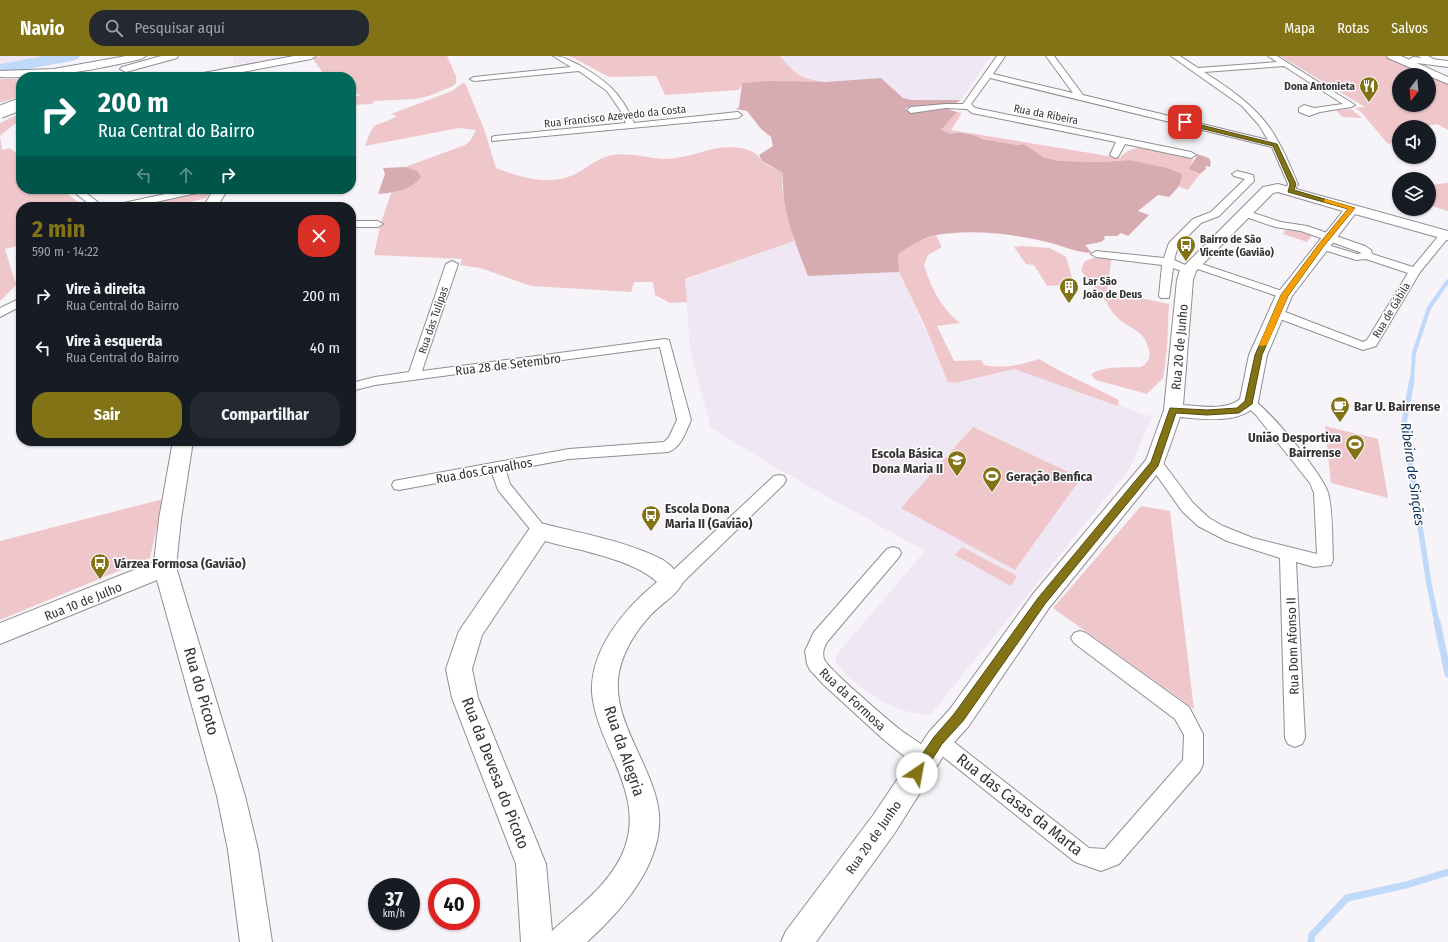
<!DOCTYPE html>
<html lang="pt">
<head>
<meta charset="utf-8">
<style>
	body { margin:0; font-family:"Fira Sans Condensed",sans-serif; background:#242831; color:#f1f3f6; height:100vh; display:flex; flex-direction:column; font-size:15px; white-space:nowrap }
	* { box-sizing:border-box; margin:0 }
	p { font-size:13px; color:#9ea1a6 }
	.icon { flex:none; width:22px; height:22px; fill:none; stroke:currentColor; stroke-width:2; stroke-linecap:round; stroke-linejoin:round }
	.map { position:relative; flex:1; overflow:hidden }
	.details { position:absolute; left:16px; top:146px; width:340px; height:244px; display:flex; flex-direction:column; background:#171b24; border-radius:16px; box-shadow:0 1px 3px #0004 }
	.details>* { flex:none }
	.top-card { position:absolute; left:16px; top:16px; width:340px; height:122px; border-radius:16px; box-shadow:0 1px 3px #0004; background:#00695c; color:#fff; overflow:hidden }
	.needle { width:26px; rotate:196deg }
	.tools { position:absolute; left:1392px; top:12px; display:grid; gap:8px }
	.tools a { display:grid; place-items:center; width:44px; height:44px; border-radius:50%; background:#171b24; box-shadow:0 1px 3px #0004; font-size:20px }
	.speed { position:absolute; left:368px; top:822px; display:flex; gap:8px; font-size:20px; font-weight:700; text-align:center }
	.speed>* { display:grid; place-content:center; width:52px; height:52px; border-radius:50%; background:#171b24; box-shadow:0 1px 3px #0004; line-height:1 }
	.speed small { font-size:10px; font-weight:400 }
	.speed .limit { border:6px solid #d22; background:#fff; color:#111 }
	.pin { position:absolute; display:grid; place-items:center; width:34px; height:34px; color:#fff; margin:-17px; border-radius:8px; box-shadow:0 2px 6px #0006 }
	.me { position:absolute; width:44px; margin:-22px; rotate:33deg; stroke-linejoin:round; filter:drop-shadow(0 0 3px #0008) }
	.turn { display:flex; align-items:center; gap:14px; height:84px; padding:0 16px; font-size:18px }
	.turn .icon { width:52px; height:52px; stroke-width:2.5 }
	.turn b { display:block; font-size:28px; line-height:34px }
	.lanes { display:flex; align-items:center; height:38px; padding:0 16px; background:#0003; justify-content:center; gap:20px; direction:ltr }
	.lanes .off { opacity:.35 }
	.round { display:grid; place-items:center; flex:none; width:42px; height:42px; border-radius:16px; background:#242831 }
	.summary { display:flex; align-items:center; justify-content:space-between; height:68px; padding:0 16px }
	h1 { font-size:24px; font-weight:700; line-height:30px; color:#827416 }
	.primary-button { display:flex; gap:8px; margin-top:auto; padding:8px 16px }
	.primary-button a { flex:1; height:46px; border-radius:16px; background:#827416; color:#fff; font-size:16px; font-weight:700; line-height:46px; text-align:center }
	.primary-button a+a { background:#242831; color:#f1f3f6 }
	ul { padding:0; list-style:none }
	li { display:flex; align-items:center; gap:12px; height:52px; padding:0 16px }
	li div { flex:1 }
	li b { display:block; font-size:15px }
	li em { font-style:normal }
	header { display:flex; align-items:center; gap:24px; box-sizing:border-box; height:56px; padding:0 20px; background:#827416; color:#fff }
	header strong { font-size:19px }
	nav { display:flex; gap:22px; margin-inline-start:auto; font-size:14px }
	.search { width:280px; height:36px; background:#242831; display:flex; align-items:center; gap:10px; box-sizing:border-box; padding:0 14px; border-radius:16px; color:#9ea1a6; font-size:15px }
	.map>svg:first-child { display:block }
	.built { fill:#efe7f3 }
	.green { fill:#efc7ca; fill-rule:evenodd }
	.forest { fill:#d7acb0 }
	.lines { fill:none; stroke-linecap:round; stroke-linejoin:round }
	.stream-far2 { stroke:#c1d9f8; stroke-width:4 }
	.stream-far1 { stroke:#c1d9f8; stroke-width:5.5 }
	.stream { stroke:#c1d9f8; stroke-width:7 }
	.river { fill:#c1d9f8; fill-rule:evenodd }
	.street-casing { stroke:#918e93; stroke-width:2 }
	.secondary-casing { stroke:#918e93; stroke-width:2 }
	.primary-casing { stroke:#918e93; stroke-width:2 }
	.highway-casing { stroke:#918e93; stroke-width:2 }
	.street { fill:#fff; fill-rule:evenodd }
	.secondary { fill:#fff; fill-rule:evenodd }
	.primary { fill:#fff; fill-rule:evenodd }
	.highway { fill:#fff; fill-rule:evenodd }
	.highway-bridge-casing { stroke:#918e93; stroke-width:14; stroke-linecap:butt }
	.highway-bridge { stroke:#fff; stroke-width:12 }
	.route { fill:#827416; stroke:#544b0e }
	.slow { fill:#f59e0b }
	.labels { text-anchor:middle; stroke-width:3; stroke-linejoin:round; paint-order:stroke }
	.far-poi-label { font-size:11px; font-weight:bold; fill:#363436; stroke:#fff; text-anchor:start }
	.far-street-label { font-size:11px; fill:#363436; stroke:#fff }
	.street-label { font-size:13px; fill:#363436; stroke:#fff }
	.poi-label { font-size:13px; font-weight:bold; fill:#363436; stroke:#fff; text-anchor:start }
	.water-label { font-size:14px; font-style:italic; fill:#0e3057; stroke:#fff }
	.near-street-label { font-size:16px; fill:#363436; stroke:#fff }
</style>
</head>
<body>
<header>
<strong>Navio</strong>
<div class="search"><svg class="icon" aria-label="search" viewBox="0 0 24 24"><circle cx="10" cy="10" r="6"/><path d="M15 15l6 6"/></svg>Pesquisar aqui</div>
<nav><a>Mapa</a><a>Rotas</a><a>Salvos</a></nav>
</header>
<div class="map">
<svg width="1448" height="886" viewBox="0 0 1448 886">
	<rect width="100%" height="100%" fill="#f7f4f9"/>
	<path class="built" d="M 0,0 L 62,0 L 0,12 Z
		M 233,0 L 294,0 L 234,9 Z
		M 780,0 L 991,0 L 961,44 L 922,45 L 903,42 L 881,22 L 825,26 L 800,21 L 795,18 Z
		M 794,185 L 809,220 L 899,216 L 950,327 L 955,327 L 1014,313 L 1152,361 L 1130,412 L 931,658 L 924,659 L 902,654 L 881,645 L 849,622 L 837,608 L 836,604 L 837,598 L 925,495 L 776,412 L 711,372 L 690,293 L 685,224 Z"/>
	<path class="green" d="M 322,0 L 447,0 L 456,20 L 456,27 L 453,30 L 429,40 L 415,43 L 374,45 L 372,48 L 351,49 L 351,42 L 361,39 L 351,36 L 351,21 L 326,21 L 312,2 Z
		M 570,0 L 780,0 C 797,20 799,22 825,26 L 742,27 L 739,34 L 665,39 L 656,20 L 609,21 Z
		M 1280,0 L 1386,0 L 1448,27 L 1448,74 L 1437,68 L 1423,71 L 1399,71 L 1399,85 L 1388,88 L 1361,56 L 1355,52 L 1365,51 ZM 1399,19 L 1429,19 L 1429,49 L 1399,49 Z
		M 0,23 L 21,23 L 21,40 L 0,47 Z
		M 463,27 L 465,27 L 484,73 L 496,112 C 519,121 550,130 573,119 C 585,114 596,103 608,100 C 627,95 645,102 665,103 C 693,103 720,84 748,94 C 757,97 757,100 762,105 C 767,110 777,113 783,117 L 782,131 L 794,185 L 685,223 L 687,246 L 670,247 L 655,239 L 653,226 L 634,226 L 631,236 L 531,230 L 480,212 L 460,209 L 462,203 L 374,199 L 380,170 L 391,137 L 417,126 L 417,115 L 405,111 L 465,89 L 470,85 L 476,74 L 459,72 L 365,90 C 375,60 376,73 397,60 L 391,58 L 452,35 Z
		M 1351,53 L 1362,62 L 1342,61 L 1336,54 Z
		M 957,56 L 962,57 L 951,74 L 1120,102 C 1125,95 1135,91 1144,91 L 1194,103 L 1191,107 L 1194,116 L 1200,118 L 1188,134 L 1179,131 L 1182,123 L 1129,104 L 1101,106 L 1059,105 L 1043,101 L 1024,88 L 1018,89 L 982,83 C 974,78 960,75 951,78 L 941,74 Z
		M 21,57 L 21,64 L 17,66 L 0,80 L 2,94 L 10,92 L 21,101 L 21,133 L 62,133 L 84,151 L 21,151 L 21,189 L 5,193 L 16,229 L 0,245 L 0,67 Z
		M 1448,127 L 1448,155 L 1429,149 L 1429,129 Z
		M 213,134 L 206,142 L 171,151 L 137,151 Z
		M 1292,173 L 1313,178 L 1307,186 L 1283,178 L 1285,174 Z
		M 936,179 L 942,191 L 928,199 L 924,209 C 931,232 941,252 960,267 L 937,270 L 954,305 L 981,304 L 984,309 C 1003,313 1021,309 1039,303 L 1060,315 L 1119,344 L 1118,350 L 1014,313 L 955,327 L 948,326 L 924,268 L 899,216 L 898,198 L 918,185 Z
		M 1021,190 L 1050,192 L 1066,201 L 1074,228 L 1047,230 L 1034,209 L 1026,208 L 1014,191 Z
		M 1099,200 L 1112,200 L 1107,235 L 1169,248 L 1167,293 L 1163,322 L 1147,338 L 1096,324 L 1091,319 C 1100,309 1128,312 1141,311 C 1148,307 1151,302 1149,294 C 1144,271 1126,273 1114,258 C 1109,253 1107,245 1102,240 C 1095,231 1087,224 1081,214 L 1085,205 Z
		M 1325,370 L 1378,383 L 1388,442 L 1331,427 Z
		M 973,371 L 1081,422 L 1015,514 L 901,452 Z
		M 163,443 L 150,502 L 0,564 L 0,485 Z
		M 1141,450 L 1170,455 L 1194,653 L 1053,552 Z
		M 962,491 L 1017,520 L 1011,530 L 955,499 Z"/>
	<path class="forest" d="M 62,0 L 76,0 L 12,14 L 0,14 L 0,12 Z
		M 881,22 L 903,42 L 912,44 L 961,44 L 956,47 L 905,52 L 910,57 L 947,53 L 957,56 L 941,74 L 951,78 C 960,75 974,78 982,83 L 1018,89 L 1024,88 L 1043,101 L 1059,105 L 1101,106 L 1129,104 L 1167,112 L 1182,118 C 1182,129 1176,134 1169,141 L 1158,139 L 1138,155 L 1149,159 L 1128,180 L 1121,177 L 1117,180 L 1104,180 L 1105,183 L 1101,186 L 1085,189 L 1092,197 C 1075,196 1063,190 1047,186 C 1013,178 972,173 937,179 C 923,181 910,190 898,198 L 899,216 L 808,220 C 795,187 781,153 783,117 L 762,105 L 759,99 L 773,90 L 771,81 L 761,73 L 747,55 L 736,53 L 739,51 L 742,27 L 771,25 L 825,26 Z
		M 1197,98 L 1209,102 L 1211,107 L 1210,111 L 1207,110 L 1205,112 L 1206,113 L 1200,118 L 1189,113 C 1191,107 1197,103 1197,98 Z
		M 405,111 L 417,115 L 421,121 C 412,134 393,137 378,138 L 385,118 L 383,112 Z"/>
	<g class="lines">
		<path class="stream-far2" d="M 1412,325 L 1414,297 L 1429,252 L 1448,225"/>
		<path class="stream-far1" d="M 1412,324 L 1404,367 L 1429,528 L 1437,567"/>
		<path class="stream" d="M 1437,566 L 1448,618
			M 1311,886 L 1312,879 L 1347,842 L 1406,829 L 1448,816"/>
		<path class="river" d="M 44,0 L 80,0 L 78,3 L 72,5 L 0,18 L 0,8 Z"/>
		<defs>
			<path id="street" d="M 553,0 C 564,0 570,5 579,9 C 607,25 621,37 634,67 L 738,56 L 742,59 L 738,62 L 492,85 L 492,81 L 495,80 L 626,67 L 620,54 L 607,35 L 579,15 L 474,25 L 470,23 L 474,21 L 571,11 Z
				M 997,0 L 1005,0 L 993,18 L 1073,37 L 1046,0 L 1054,0 L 1083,39 L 1268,84 L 1259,69 L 1242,50 L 1171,0 L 1180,0 L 1198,12 L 1277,6 L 1268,0 L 1277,0 L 1355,49 L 1351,51 L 1320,56 L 1309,60 L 1299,56 L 1299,52 L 1304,49 L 1314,52 L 1343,48 L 1284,10 L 1204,16 C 1234,35 1264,56 1280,89 C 1287,101 1292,115 1298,128 L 1293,137 L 1290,138 L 1285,135 L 1288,128 L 1272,91 L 990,22 L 971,48 L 975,52 L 1191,96 L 1196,99 L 1191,102 L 1125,88 L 1118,101 L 1115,102 L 1110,99 L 1116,86 L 972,57 L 967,53 L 946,52 L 911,57 L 907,54 L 911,51 L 946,48 L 963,48 Z
				M 1418,0 L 1428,0 L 1441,7 L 1434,9 Z
				M 1237,115 L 1253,119 L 1254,125 L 1219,160 L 1201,167 L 1178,190 L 1174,204 L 1192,212 L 1194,214 L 1188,217 L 1173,212 L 1169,242 L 1161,242 L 1159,240 L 1162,209 L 1096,201 L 1091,198 L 1096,195 L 1164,202 L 1169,187 L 1193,163 L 1211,156 L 1244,124 L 1245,123 L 1234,120 L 1232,118 Z
				M 70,133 L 81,133 L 104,151 L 93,151 Z
				M 188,133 L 206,133 L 201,136 L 133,151 L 114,151 L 119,148 Z
				M 1244,154 L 1281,166 L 1307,170 L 1365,190 L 1371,194 L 1372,198 L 1413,211 L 1441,177 L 1448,177 L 1448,182 L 1420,216 L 1376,290 L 1363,294 L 1272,260 L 1270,257 L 1276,253 L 1280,254 L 1363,286 L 1367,284 L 1408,217 L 1366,203 L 1356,204 L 1324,194 L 1323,192 L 1328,189 L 1357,198 L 1362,197 L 1301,175 L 1275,171 L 1240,159 L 1239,157 L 1240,155 Z
				M 351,165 L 378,165 L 383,168 L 378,171 L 351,171 Z
				M 452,205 L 458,208 L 422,315 L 665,283 L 669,284 L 691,364 C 686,375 681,392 668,396 L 569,403 L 506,415 L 510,428 L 548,475 L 545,479 L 540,481 L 535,479 L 498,434 L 492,417 L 399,434 L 394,433 L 392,429 L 394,425 L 399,424 L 569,393 L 664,386 L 669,381 L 677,364 L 660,291 L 375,329 L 351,335 L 351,327 L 375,321 L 409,316 L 446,208 Z
				M 1193,205 L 1288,237 L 1290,239 L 1284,242 L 1280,241 L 1189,210 L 1187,208 Z
				M 21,242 L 21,250 L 0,261 L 0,252 Z
				M 1249,342 C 1264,346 1324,420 1328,437 C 1333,454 1332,485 1333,504 L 1331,509 L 1314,511 L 1296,506 L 1305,682 L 1302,688 L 1295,691 L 1288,688 L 1285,682 L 1280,502 L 1227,485 L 1198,470 L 1182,455 L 1148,407 L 1150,403 L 1155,402 L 1160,403 L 1193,447 L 1209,462 L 1223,470 L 1253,482 L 1317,498 L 1314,437 L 1310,427 L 1256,359 L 1242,346 L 1244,343 Z
				M 779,419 L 784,420 L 786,424 L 784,428 L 678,531 L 672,533 L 666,531 L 664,526 L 666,521 L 774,420 Z
				M 893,491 L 899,493 L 901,497 L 899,501 L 827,586 C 824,592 822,596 824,603 C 827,612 887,663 898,672 C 910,682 929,690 935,704 L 932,711 L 925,713 L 918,711 L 884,684 L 824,629 L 810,614 L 807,608 L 805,595 L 814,576 L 887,493 Z
				M 1080,575 L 1086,577 L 1189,651 L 1203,678 L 1203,708 L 1200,715 L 1119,808 L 1101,815 L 1075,806 L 931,691 L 928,685 L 931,679 L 938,676 L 945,679 L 1089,792 L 1105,793 L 1183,704 L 1184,679 L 1175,663 L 1074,587 L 1071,582 L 1074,577 Z"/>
			<path id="secondary" d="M 294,0 L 316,0 L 311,3 L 216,21 L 193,21 L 198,18 Z
				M 1413,1 L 1448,5 L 1448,11 L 1409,6 L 1408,4 Z
				M 1278,128 L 1448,175 L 1448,184 L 1355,158 L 1292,240 L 1267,299 L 1258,346 C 1244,369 1203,363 1180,361 L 1162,412 L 1049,552 L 968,671 L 947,694 L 894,778 L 816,886 L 781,886 L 786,875 L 874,758 L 929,676 L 950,653 L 1033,538 L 1146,404 L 1164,354 L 1177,224 L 1180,214 L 1263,131 ZM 1278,136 L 1343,155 L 1276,239 L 1249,299 L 1240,343 C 1226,355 1200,350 1183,349 L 1193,224 L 1196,215 L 1273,137 Z
				M 214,133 L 228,133 L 217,151 L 203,151 Z
				M 173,385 L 193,385 L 181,463 L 176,511 L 245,740 L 258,794 L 272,886 L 240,886 L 228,794 L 217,740 L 157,524 L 0,588 L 0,567 L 154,506 L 159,463 Z
				M 540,467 C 579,477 627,485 663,504 C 671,509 679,518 683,526 C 678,537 667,544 658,552 C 640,568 624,592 619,616 C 614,643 625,668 636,692 C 645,712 657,735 659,758 C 663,808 621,855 587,886 L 521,886 L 516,808 L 452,642 L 446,613 L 459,575 L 532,469 ZM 545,485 C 577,494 633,503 657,526 C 625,552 590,593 592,637 C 594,660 605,683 614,704 C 626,732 636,761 625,791 C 613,826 578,851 552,875 L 546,808 L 478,642 L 472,613 L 482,579 Z"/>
			<path id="primary" d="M 1387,0 L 1401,0 L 1448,21 L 1448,28 L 1388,2 Z"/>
			<path id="highway" d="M 126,0 L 146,0 L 141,3 C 94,14 47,23 0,21 L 0,15 L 54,13 Z
				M 161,0 L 178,0 L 177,2 L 126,16 L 120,13 L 122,11 Z"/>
		</defs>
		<use href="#street" class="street-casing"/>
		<use href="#secondary" class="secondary-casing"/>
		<use href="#primary" class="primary-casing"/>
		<use href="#highway" class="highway-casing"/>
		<use href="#street" class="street"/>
		<use href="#secondary" class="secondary"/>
		<use href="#primary" class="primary"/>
		<use href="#highway" class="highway"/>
		<defs>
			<path id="highway-bridge" d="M 0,56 L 21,48"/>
		</defs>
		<use href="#highway-bridge" class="highway-bridge-casing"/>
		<use href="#highway-bridge" class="highway-bridge"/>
	</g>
	<path class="route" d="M 1185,65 L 1277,88 L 1296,128 L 1294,134 L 1355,152 L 1323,191 L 1288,240 L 1262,299 L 1252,348 L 1239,357 L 1207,359 L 1176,357 L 1158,410 L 1045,548 L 963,665 L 942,688 L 921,721 L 917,722 L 912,721 L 911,717 L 912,713 L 934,681 L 954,658 L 1038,542 L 1151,406 L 1170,352 L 1207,354 L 1237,352 L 1245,345 L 1255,299 L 1281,239 L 1319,188 L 1348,153 L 1288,136 L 1290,128 L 1273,90 L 1183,68 Z"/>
	<path class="slow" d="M 1326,143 L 1355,152 L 1323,191 L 1288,240 L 1267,289 L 1261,290 L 1259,289 L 1281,239 L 1319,188 L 1348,153 L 1324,146 L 1324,144 Z"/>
	<defs>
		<symbol id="restaurant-pin" viewBox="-11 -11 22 30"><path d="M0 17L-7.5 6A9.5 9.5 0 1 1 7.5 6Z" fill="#827416" stroke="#fff"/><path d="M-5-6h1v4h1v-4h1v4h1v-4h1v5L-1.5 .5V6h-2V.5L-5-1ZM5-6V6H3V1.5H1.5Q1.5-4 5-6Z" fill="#fff"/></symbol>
		<symbol id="bus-pin" viewBox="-11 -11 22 30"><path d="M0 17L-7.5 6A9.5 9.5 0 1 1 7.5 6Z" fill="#827416" stroke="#fff"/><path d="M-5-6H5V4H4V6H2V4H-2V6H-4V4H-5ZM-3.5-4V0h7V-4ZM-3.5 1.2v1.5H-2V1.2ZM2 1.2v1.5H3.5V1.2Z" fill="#fff"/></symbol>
		<symbol id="building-pin" viewBox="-11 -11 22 30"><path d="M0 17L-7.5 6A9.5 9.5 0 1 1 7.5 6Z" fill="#827416" stroke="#fff"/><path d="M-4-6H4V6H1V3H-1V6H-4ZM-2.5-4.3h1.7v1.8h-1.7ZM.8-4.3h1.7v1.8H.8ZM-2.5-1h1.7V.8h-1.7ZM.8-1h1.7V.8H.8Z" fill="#fff"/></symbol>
		<symbol id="cafe-pin" viewBox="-11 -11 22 30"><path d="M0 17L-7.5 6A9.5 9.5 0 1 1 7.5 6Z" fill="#827416" stroke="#fff"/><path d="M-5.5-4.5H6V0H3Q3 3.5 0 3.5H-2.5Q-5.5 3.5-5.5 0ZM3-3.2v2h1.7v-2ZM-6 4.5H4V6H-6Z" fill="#fff"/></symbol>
		<symbol id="stadium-pin" viewBox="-11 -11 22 30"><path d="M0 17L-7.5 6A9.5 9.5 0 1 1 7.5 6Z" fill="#827416" stroke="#fff"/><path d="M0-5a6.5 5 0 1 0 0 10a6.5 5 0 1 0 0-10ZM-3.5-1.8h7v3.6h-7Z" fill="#fff"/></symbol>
		<symbol id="school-pin" viewBox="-11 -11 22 30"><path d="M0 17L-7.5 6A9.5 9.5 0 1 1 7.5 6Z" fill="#827416" stroke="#fff"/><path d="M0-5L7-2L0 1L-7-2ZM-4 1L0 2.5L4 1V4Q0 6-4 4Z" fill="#fff"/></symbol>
	</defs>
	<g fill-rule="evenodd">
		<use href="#restaurant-pin" x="1358" y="19" width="22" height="30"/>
		<use href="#bus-pin" x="1175" y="178" width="22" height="30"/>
		<use href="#building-pin" x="1058" y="220" width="22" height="30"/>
		<use href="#cafe-pin" x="1329" y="339" width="22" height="30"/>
		<use href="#stadium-pin" x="1344" y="377" width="22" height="30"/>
		<use href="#school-pin" x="946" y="393" width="22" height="30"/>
		<use href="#stadium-pin" x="981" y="409" width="22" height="30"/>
		<use href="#bus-pin" x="640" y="448" width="22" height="30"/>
		<use href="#bus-pin" x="89" y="496" width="22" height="30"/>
	</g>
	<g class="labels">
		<g class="far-poi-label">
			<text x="1355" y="34" text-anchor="end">Dona Antonieta</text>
			<text x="1200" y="187">Bairro de São<tspan x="1200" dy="13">Vicente (Gavião)</tspan></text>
			<text x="1083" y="229">Lar São<tspan x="1083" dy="13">João de Deus</tspan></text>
		</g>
		<g class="far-street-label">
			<text transform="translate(1046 58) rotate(11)" y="4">Rua da Ribeira</text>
			<text transform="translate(615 60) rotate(-6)" y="4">Rua Francisco Azevedo da Costa</text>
			<text transform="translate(1391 254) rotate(-59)" y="4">Rua de Gábila</text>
			<text transform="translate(433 264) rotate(-71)" y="4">Rua das Tulipas</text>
		</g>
		<g class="street-label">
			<text transform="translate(1179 291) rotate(-85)" y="5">Rua 20 de Junho</text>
			<text transform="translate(508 308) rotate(-7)" y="5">Rua 28 de Setembro</text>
			<text transform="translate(484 414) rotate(-10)" y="5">Rua dos Carvalhos</text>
			<text transform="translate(83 545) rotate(-22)" y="5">Rua 10 de Julho</text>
			<text transform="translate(1292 590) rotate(-92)" y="5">Rua Dom Afonso II</text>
			<text transform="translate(853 643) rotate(43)" y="5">Rua da Formosa</text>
			<text transform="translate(873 781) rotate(-55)" y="5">Rua 20 de Junho</text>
		</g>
		<g class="poi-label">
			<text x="1354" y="355">Bar U. Bairrense</text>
			<text x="1341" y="386" text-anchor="end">União Desportiva<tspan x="1341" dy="15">Bairrense</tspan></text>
			<text x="943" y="402" text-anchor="end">Escola Básica<tspan x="943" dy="15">Dona Maria II</tspan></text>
			<text x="1006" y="425">Geração Benfica</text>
			<text x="665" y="457">Escola Dona<tspan x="665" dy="15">Maria II (Gavião)</tspan></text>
			<text x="114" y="512">Várzea Formosa (Gavião)</text>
		</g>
		<g class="water-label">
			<text transform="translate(1413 418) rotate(82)" y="5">Ribeira de Sinçães</text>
		</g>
		<g class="near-street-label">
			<text transform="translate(202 635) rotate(74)" y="6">Rua do Picoto</text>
			<text transform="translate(625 695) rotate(71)" y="6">Rua da Alegria</text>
			<text transform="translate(496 717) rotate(69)" y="6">Rua da Devesa do Picoto</text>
			<text transform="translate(1020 748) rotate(38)" y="6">Rua das Casas da Marta</text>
		</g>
	</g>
</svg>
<div class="tools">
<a><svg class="needle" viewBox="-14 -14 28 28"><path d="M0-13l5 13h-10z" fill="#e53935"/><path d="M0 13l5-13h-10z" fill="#9ea1a6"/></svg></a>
<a><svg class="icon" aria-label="sound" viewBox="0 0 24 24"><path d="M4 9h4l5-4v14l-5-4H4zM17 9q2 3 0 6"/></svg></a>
<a><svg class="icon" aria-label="layers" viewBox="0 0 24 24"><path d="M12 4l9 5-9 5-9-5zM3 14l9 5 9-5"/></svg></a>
</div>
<div class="speed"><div>37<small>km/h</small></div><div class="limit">40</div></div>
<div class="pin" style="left:1185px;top:66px;background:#d93025"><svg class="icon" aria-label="arrive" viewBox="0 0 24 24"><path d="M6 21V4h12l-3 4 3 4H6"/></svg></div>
<svg class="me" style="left:917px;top:717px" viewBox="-20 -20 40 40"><circle r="19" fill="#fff"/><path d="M0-13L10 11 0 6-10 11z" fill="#827416"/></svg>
<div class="top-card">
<div class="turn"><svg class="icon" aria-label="right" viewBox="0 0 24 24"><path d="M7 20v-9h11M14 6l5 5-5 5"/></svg><div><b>200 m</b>Rua Central do Bairro</div></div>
<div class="lanes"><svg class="icon off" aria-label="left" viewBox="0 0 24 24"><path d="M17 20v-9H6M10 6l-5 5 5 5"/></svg><svg class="icon off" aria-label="ahead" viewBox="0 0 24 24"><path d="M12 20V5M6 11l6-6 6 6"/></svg><svg class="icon" aria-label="right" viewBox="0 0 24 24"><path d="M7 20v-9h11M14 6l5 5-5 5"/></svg></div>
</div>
<section class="details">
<div class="summary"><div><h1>2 min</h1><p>590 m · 14:22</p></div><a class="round" style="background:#d93025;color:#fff"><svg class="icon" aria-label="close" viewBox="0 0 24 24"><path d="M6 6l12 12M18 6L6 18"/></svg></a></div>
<ul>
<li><svg class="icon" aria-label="right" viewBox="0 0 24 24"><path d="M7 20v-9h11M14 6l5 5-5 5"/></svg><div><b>Vire à direita</b><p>Rua Central do Bairro</p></div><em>200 m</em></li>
<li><svg class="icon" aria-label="left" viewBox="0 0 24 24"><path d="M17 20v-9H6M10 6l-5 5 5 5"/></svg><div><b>Vire à esquerda</b><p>Rua Central do Bairro</p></div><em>40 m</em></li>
</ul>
<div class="primary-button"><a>Sair</a><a>Compartilhar</a></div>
</section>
</div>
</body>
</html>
